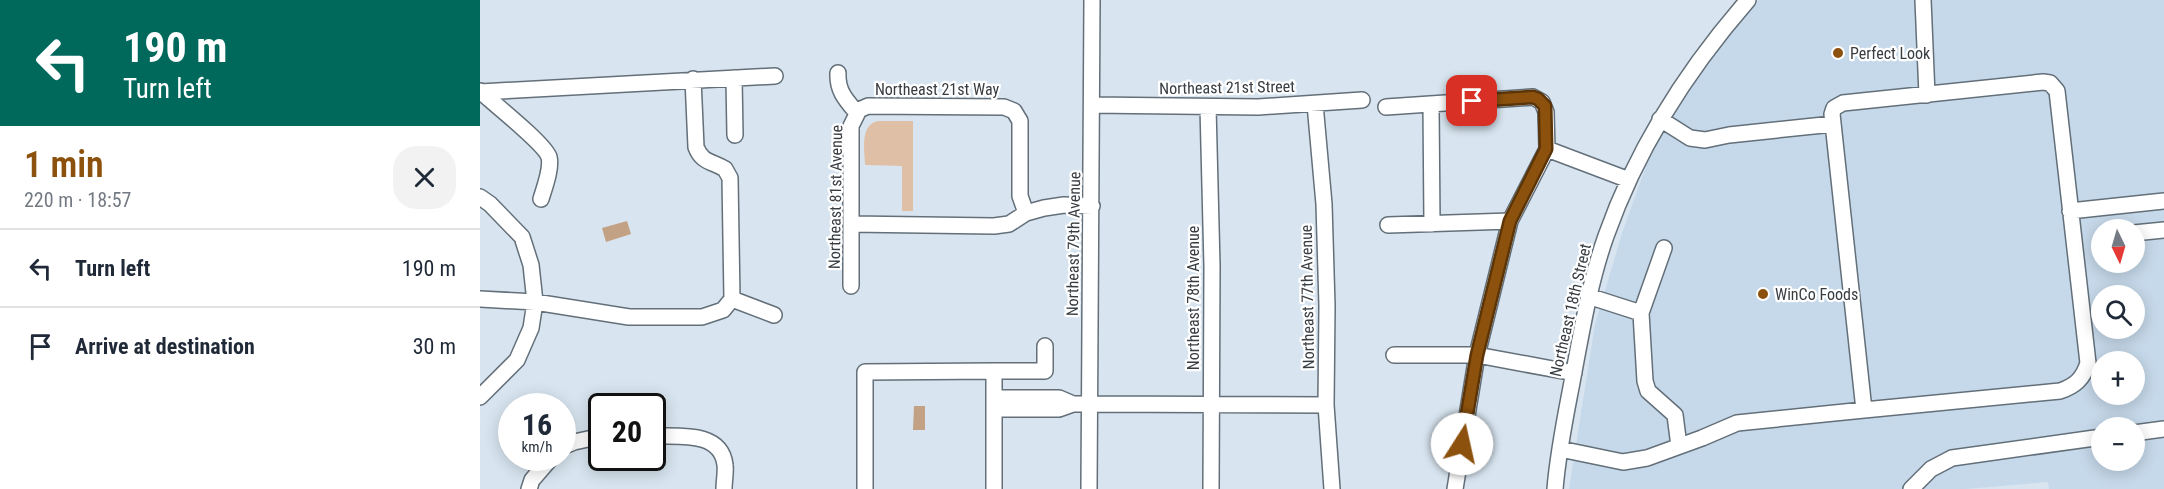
<!DOCTYPE html>
<html lang="en">
<head>
<meta charset="utf-8">
<style>
	body { margin:0; font-family:"Roboto Condensed",sans-serif; background:#f2f2f3; color:#1f2937; height:100vh; display:flex; flex-direction:column; font-size:22px; white-space:nowrap }
	* { box-sizing:border-box; margin:0 }
	p { font-size:20px; color:#747a83 }
	.icon { flex:none; width:33px; height:33px; fill:none; stroke:currentColor; stroke-width:2; stroke-linecap:round; stroke-linejoin:round }
	.map { position:relative; flex:1; overflow:hidden }
	.details { display:flex; flex-direction:column; background:#fff; width:480px }
	.details>* { flex:none }
	.guide { background:#00695c; color:#fff; overflow:hidden }
	.needle { width:39px; rotate:175deg }
	.tools { position:absolute; left:1611px; top:219px; display:grid; gap:12px }
	.tools a { display:grid; place-items:center; width:54px; height:54px; border-radius:50%; background:#fff; box-shadow:0 3px 15px #0003; font-size:30px }
	.speed { position:absolute; left:18px; top:393px; display:flex; gap:12px; font-size:30px; font-weight:700; text-align:center }
	.speed>* { display:grid; place-content:center; width:78px; height:78px; border-radius:50%; background:#fff; box-shadow:0 3px 15px #0003; line-height:1 }
	.speed small { font-size:15px; font-weight:400 }
	.speed .limit { border:3px solid #111; border-radius:9px; background:#fff; color:#111 }
	.pin { position:absolute; display:grid; place-items:center; width:51px; height:51px; color:#fff; margin:-26px; border-radius:12px; box-shadow:0 3px 9px #0006 }
	.me { position:absolute; width:66px; margin:-33px; rotate:10deg; stroke-linejoin:round; filter:drop-shadow(0 0 4px #0008) }
	.turn { display:flex; align-items:center; gap:21px; height:126px; padding:0 24px; font-size:27px }
	.turn .icon { width:78px; height:78px; stroke-width:2.5 }
	.turn b { display:block; font-size:42px; line-height:51px }
	.round { display:grid; place-items:center; flex:none; width:63px; height:63px; border-radius:24px; background:#f2f2f3 }
	.head { display:flex; align-items:center; justify-content:space-between; height:102px; padding:0 24px }
	h1 { font-size:36px; font-weight:600; line-height:45px; color:#8c510d }
	ul { padding:0; list-style:none }
	li { display:flex; align-items:center; gap:18px; height:78px; padding:0 24px; border-top:2px solid #e0e1e3 }
	li div { flex:1 }
	li b { display:block; font-size:22px }
	li em { font-style:normal }
	main { display:flex; flex:1; min-height:0 }
	.map>svg:first-child { display:block }
	.built { fill:#c6d9ea; fill-rule:evenodd }
	.green { fill:#dfc0a6 }
	.water { fill:#c3a184 }
	.lines { fill:none; stroke-linecap:round; stroke-linejoin:round }
	.minor-casing { stroke:#636f79; stroke-width:18 }
	.minor { stroke:#fff; stroke-width:15 }
	.route-casing { stroke:#5b3508; stroke-width:15 }
	.route { stroke:#8c510d; stroke-width:10 }
	.poi-dot { fill:#8c510d; stroke:#fff; stroke-width:2 }
	.labels { text-anchor:middle; stroke-width:4.5; stroke-linejoin:round; paint-order:stroke }
	.poi-label { font-size:16px; fill:#373c41; stroke:#fff; text-anchor:start }
	.street-label { font-size:16px; fill:#373c41; stroke:#fff }
</style>
</head>
<body>
<main>
<section class="details">
<div class="guide">
<div class="turn"><svg class="icon" aria-label="left" viewBox="0 0 24 24"><path d="M17 20v-9H6M10 6l-5 5 5 5"/></svg><div><b>190 m</b>Turn left</div></div>
</div>
<div class="head"><div><h1>1 min</h1><p>220 m · 18:57</p></div><a class="round"><svg class="icon" aria-label="close" viewBox="0 0 24 24"><path d="M6 6l12 12M18 6L6 18"/></svg></a></div>
<ul>
<li><svg class="icon" aria-label="left" viewBox="0 0 24 24"><path d="M17 20v-9H6M10 6l-5 5 5 5"/></svg><div><b>Turn left</b></div><em>190 m</em></li>
<li><svg class="icon" aria-label="arrive" viewBox="0 0 24 24"><path d="M6 21V4h12l-3 4 3 4H6"/></svg><div><b>Arrive at destination</b></div><em>30 m</em></li>
</ul>
</section>
<div class="map">
<svg width="1684" height="489" viewBox="0 0 1684 489">
	<rect width="100%" height="100%" fill="#d8e5f0"/>
	<path class="built" d="M 1279,0 L 1684,0 L 1684,489 L 1569,489 L 1568,482 L 1486,489 L 1089,489 L 1115,324 L 1143,230 L 1172,150 L 1206,94 L 1237,48 ZM 1622,230 L 1654,230 L 1654,262 L 1622,262 ZM 1622,296 L 1654,296 L 1654,328 L 1622,328 ZM 1622,362 L 1654,362 L 1654,394 L 1622,394 ZM 1622,428 L 1654,428 L 1654,460 L 1622,460 Z"/>
	<path class="green" d="M 398,121 L 433,121 L 433,211 L 422,211 L 422,166 L 385,165 C 385,151 379,125 398,121 Z"/>
	<path class="water" d="M 147,221 L 151,234 L 126,242 L 122,228 Z
		M 434,406 L 445,406 L 445,430 L 433,430 Z"/>
	<g class="lines">
		<defs>
			<path id="minor" d="M 1443,0 L 1447,95
				M 358,73 C 357,91 366,100 377,113
				M 254,78 L 255,135
				M 213,79 L 216,147 C 222,163 232,161 245,169 L 250,178 L 252,299
				M 1563,82 L 1570,83 L 1577,91 L 1608,363 C 1603,379 1595,386 1580,391 L 1384,410 L 1352,114 L 1354,108 L 1363,103 Z
				M 0,91 C 13,103 65,144 69,157 C 72,168 64,189 61,199
				M 0,92 L 295,76
				M 835,104 L 844,204 L 847,306 L 846,405 L 852,489
				M 951,104 L 952,224
				M 612,105 L 778,107 L 882,100
				M 728,107 L 732,266 L 731,489
				M 906,107 L 1053,97 L 1062,102 L 1066,112 L 1067,149 L 1030,221 L 997,355 L 975,489
				M 1180,119 L 1210,138 L 1225,140 L 1249,135 L 1353,124
				M 1067,149 L 1149,180
				M 0,197 L 10,204 L 42,237 L 51,265 L 55,302 L 51,328 L 37,360 L 0,397
				M 1590,211 L 1684,201
				M 371,224 L 514,226 L 529,224 L 546,213 L 564,208 L 584,205 L 612,206
				M 908,225 L 1030,221
				M 1654,233 L 1684,230
				M 371,286 L 371,126 L 379,110 L 388,106 L 524,107 L 534,111 L 540,121 L 540,196 L 546,213
				M 1108,296 L 1161,313 L 1165,381 L 1168,391 L 1195,415 L 1199,446
				M 0,299 L 55,302 L 149,317 L 222,317 L 243,310 L 252,299 L 294,315
				M 1161,313 L 1184,248
				M 914,355 L 997,355 L 1094,373
				M 514,371 L 565,371 L 565,346
				M 514,398 L 579,398 L 593,404
				M 514,409 L 579,409 L 593,404 L 609,404 L 846,405
				M 1654,433 L 1684,429
				M 172,436 C 197,437 241,430 245,465 C 246,472 244,481 244,489
				M 82,447 L 94,442 L 122,436
				M 1080,449 L 1143,462 L 1167,458 L 1222,438 L 1257,423 L 1384,410
				M 49,489 L 52,480 L 71,458
				M 385,489 L 385,372 L 514,371 L 514,489
				M 609,489 L 612,0
				M 1075,489 C 1078,451 1086,414 1093,377 C 1102,329 1110,281 1126,236 C 1157,148 1207,70 1268,0
				M 1431,489 L 1451,469 L 1472,458 L 1622,437"/>
		</defs>
		<use href="#minor" class="minor-casing"/>
		<use href="#minor" class="minor"/>
	</g>
	<g class="lines">
		<defs>
			<path id="route" d="M 982,444 L 997,355 L 1030,221 L 1066,149 L 1065,106 L 1058,99 L 1053,97 L 992,101"/>
		</defs>
		<use href="#route" class="route-casing"/>
		<use href="#route" class="route"/>
	</g>
	<g class="poi-dot">
		<circle cx="1358" cy="53" r="6"/>
		<circle cx="1283" cy="294" r="6"/>
	</g>
	<g class="labels">
		<g class="poi-label">
			<text x="1370" y="59">Perfect Look</text>
			<text x="1295" y="300">WinCo Foods</text>
		</g>
		<g class="street-label">
			<text transform="translate(747 87) rotate(-1)" y="6">Northeast 21st Street</text>
			<text x="457" y="95">Northeast 21st Way</text>
			<text transform="translate(355 197) rotate(-89)" y="6">Northeast 81st Avenue</text>
			<text transform="translate(593 244) rotate(-89)" y="6">Northeast 79th Avenue</text>
			<text transform="translate(827 297) rotate(-91)" y="6">Northeast 77th Avenue</text>
			<text transform="translate(713 298) rotate(-90)" y="6">Northeast 78th Avenue</text>
			<text transform="translate(1090 310) rotate(-77)" y="6">Northeast 18th Street</text>
		</g>
	</g>
</svg>
<div class="tools">
<a><svg class="needle" viewBox="-14 -14 28 28"><path d="M0-13l5 13h-10z" fill="#e53935"/><path d="M0 13l5-13h-10z" fill="#747a83"/></svg></a>
<a><svg class="icon" aria-label="search" viewBox="0 0 24 24"><circle cx="10" cy="10" r="6"/><path d="M15 15l6 6"/></svg></a>
<a>+</a>
<a>−</a>
</div>
<div class="speed"><div>16<small>km/h</small></div><div class="limit">20</div></div>
<div class="pin" style="left:992px;top:101px;background:#d93025"><svg class="icon" aria-label="arrive" viewBox="0 0 24 24"><path d="M6 21V4h12l-3 4 3 4H6"/></svg></div>
<svg class="me" style="left:982px;top:444px" viewBox="-20 -20 40 40"><circle r="19" fill="#fff"/><path d="M0-13L10 11 0 6-10 11z" fill="#8c510d"/></svg>
</div>
</main>
</body>
</html>
